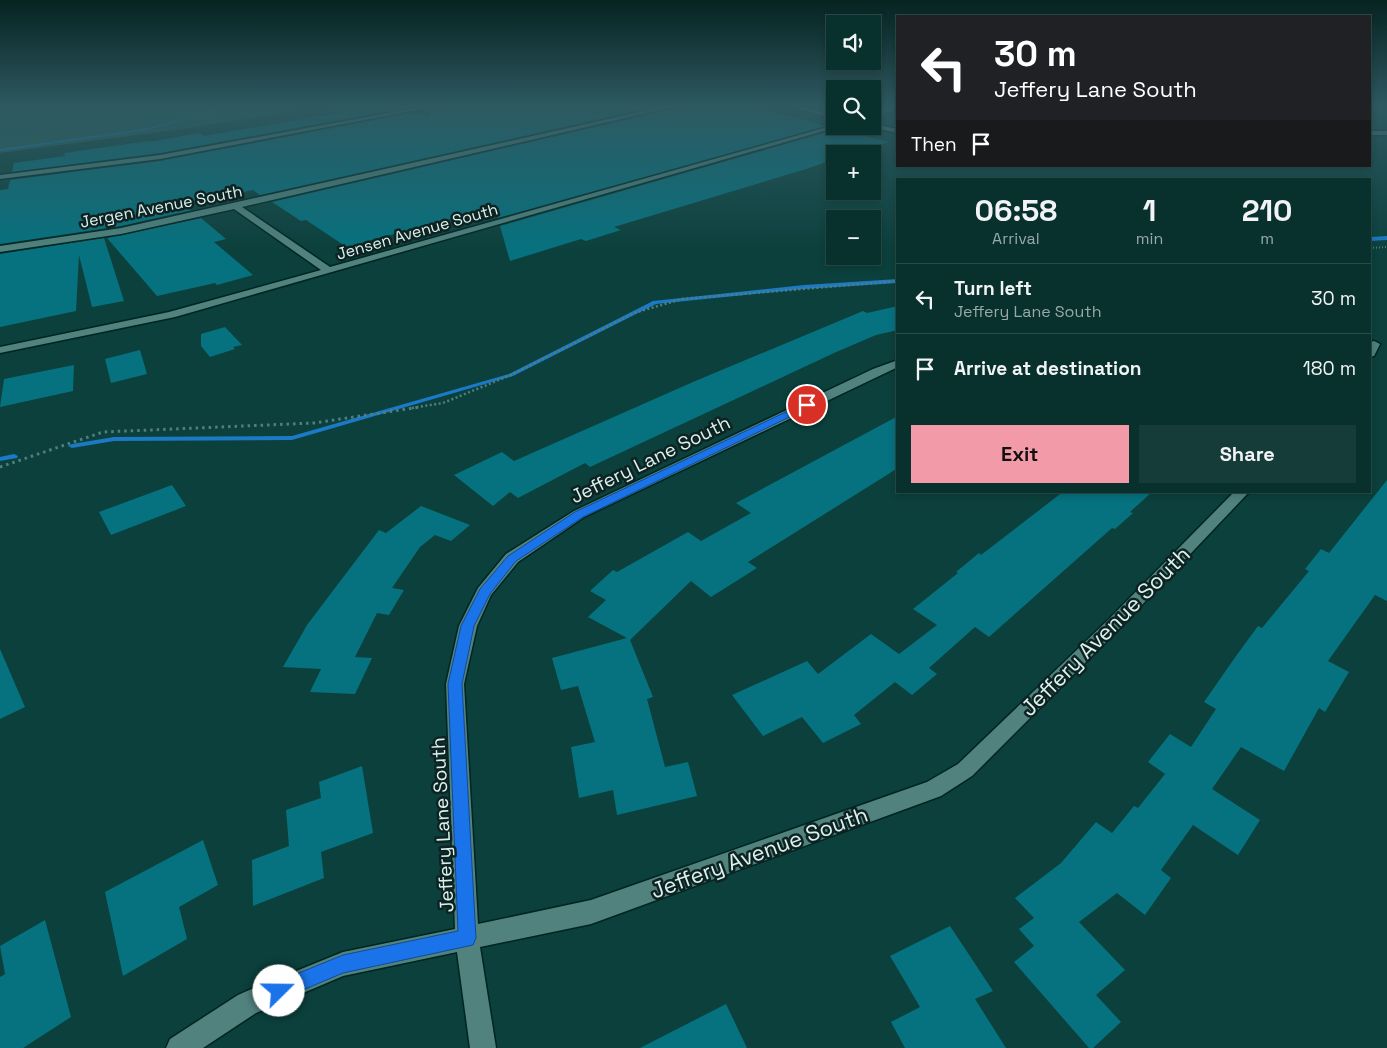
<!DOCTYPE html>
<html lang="en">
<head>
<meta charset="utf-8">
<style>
	body { margin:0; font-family:"Space Grotesk",sans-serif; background:#163c39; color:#f1f3f6; height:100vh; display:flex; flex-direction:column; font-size:19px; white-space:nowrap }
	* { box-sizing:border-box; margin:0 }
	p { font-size:16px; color:#98a9aa }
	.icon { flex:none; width:28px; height:28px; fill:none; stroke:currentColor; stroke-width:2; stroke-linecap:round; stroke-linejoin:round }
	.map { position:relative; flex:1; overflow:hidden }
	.sheet { position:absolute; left:896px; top:178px; width:475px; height:315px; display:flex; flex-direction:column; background:#08302d; border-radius:0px; box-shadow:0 2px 8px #0003,0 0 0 1px #294b49 }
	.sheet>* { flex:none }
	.banner { position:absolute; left:896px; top:15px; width:475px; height:152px; border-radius:0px; box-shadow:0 2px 8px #0003,0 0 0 1px #294b49; background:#202124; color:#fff; overflow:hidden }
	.fabs { position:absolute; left:826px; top:15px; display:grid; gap:10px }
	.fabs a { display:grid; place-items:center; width:55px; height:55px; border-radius:0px; background:#08302d; box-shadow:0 2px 8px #0003,0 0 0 1px #294b49; font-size:25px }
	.pin { position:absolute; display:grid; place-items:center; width:42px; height:42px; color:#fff; margin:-21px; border:2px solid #fff; border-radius:50%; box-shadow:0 1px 5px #0007 }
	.me { position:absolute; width:55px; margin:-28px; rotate:68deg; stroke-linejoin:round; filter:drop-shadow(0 0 4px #0008) }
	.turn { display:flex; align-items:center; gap:18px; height:105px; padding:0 15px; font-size:22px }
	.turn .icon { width:65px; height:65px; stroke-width:2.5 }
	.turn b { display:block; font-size:35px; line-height:42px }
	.then { display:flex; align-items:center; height:48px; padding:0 15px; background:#0003; gap:10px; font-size:19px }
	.eta { display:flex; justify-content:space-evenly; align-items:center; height:85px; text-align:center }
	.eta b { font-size:30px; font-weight:700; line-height:35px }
	.action { display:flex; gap:10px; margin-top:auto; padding:10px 15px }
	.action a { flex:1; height:58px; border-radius:0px; background:#f39aa9; color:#111; font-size:20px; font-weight:700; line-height:58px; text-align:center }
	.action a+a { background:#163c39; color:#f1f3f6 }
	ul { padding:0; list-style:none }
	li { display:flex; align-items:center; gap:15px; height:70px; padding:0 15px; border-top:1px solid #294b49 }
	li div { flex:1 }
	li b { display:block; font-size:19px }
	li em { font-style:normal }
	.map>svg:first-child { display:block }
	.green { fill:#25605b }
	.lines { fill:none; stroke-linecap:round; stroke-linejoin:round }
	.stream { fill:#1b79c5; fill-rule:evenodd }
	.building { fill:#06727f }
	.street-casing { stroke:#002522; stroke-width:3 }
	.path-far2 { stroke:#537e7b; stroke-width:2; stroke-dasharray:1 2; stroke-linecap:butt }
	.path-far1 { stroke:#537e7b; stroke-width:2.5; stroke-dasharray:2 2.5; stroke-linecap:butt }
	.path { stroke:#537e7b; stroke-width:3; stroke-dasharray:2.5 4; stroke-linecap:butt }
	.street { fill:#51827d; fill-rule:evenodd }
	.route { fill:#1a73e8; stroke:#114b97 }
	.labels { text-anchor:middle; stroke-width:5; stroke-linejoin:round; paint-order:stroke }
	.far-street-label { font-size:16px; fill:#d9f2ef; stroke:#0e2321 }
	.street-label { font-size:19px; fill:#d9f2ef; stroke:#0e2321 }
	.near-street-label { font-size:22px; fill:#d9f2ef; stroke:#0e2321 }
</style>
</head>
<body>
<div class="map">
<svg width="1387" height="1048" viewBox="0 0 1387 1048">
	<rect width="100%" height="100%" fill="#0b403c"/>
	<path class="green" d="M 0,105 L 297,105 L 287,107 L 297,111 L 182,129 L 0,153 Z"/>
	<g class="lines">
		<path class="stream" d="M 235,105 L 240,105 L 143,131 L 0,151 L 0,149 L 143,129 Z
			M 1387,236 L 1387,240 L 1370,241 L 1370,237 Z
			M 898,279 L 898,283 L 804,289 L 656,304 L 513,376 L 292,440 L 114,441 L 72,448 L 68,446 L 72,444 L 114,437 L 292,436 L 509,374 L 653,301 L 804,285 Z
			M 14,454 L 18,456 L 17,458 L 0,461 L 0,457 Z"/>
	</g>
	<path class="building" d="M 318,105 L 397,105 L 405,108 L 160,153 L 12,172 L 14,163 L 65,156 L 64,153 L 149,141 L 150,142 L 199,133 L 204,136 L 337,113 Z
		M 445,105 L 663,105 L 260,195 L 253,190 L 244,192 L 242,191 L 189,202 L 190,204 L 185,205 L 192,210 L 121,226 L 0,244 L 0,190 L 8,189 L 10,180 L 160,161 L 416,112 L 429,117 L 430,109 Z
		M 683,105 L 748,105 L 826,126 L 498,218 L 495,207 L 349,246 L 345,246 L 306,220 L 301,221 L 272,202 L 681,107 Z
		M 838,129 L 889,142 L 852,154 L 835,154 L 835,159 L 806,169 L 614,227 L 621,230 L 586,241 L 581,239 L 510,261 L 500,226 Z
		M 201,218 L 226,239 L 214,242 L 253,275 L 217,285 L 215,283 L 157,296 L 107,238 Z
		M 104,238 L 124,301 L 92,307 L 79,255 L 76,311 L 0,327 L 0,254 Z
		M 898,306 L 898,330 L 876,335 L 834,353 L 590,467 L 585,463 L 518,498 L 510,492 L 493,506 L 454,475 L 502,452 L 514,461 L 693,382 L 863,311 L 867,313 Z
		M 225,327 L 242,345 L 233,347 L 235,349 L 210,357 L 201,346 L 201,334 Z
		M 140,350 L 147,374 L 111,383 L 105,359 Z
		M 74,365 L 73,391 L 0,407 L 4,379 Z
		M 898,416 L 898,468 L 748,562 L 757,568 L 711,597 L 691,581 L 630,640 L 653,697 L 647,699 L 665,767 L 688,762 L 697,796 L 617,815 L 613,790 L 579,798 L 571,747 L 595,742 L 578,686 L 561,690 L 552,658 L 627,638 L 588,617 L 606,600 L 590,591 L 613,570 L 617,572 L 688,532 L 701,541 L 751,513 L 736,503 Z
		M 1387,480 L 1387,601 L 1375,595 L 1328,661 L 1349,672 L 1325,712 L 1319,708 L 1284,771 L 1241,747 L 1212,789 L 1260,820 L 1238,855 L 1193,825 L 1161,870 L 1171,878 L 1145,915 L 1117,893 L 1079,922 L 1125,970 L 1096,995 L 1121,1022 L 1093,1048 L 1089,1048 L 1014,962 L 1034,946 L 1019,929 L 1034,918 L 1015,898 L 1061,863 L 1096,822 L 1112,833 L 1134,806 L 1138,808 L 1165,774 L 1148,762 L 1170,734 L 1191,747 L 1216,709 L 1204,702 L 1236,656 L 1258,626 L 1262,628 L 1309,571 L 1305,569 L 1321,549 L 1329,553 Z
		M 172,485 L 186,506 L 111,535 L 99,512 Z
		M 1064,491 L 1153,491 L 1130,512 L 1133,513 L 1115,529 L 1112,528 L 989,637 L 975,627 L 929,668 L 937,674 L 912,695 L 895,682 L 854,715 L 861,724 L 823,743 L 802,717 L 763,736 L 732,695 L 807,661 L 818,674 L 871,634 L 899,654 L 937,625 L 913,609 L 958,573 L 956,572 L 979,553 L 981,555 Z
		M 421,506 L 470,525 L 451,541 L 435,535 L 420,547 L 392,588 L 404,590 L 389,615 L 377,613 L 355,657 L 372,658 L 355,694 L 310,692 L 321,669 L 283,667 L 307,625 L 379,530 L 386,533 Z
		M 0,649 L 25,707 L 0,719 Z
		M 362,766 L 373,833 L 321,852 L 324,878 L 253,906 L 252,860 L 289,846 L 286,810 L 321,798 L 319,782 Z
		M 203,840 L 218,885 L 179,907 L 187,939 L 123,976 L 105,892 Z
		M 45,920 L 71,1017 L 23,1048 L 0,1048 L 0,977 L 5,974 L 0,946 Z
		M 950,926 L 993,991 L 975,999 L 1006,1048 L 905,1048 L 891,1022 L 920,1007 L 890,956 Z
		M 726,1004 L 747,1048 L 640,1048 Z"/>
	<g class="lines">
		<defs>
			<path id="street" d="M 432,105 L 443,105 L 160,159 L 0,179 L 0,175 L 160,155 Z
				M 671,105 L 681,105 L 242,207 L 330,267 L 835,125 L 841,126 L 175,317 L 0,353 L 0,347 L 169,312 L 321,270 L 234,209 L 121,234 L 0,252 L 0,246 L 121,228 Z
				M 785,105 L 794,105 L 835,115 L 835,119 Z
				M 898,105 L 898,109 L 872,117 L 872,113 Z
				M 872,124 L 898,129 L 898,133 L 870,127 Z
				M 1370,131 L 1387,131 L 1387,135 L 1370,135 Z
				M 1374,341 L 1380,344 L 1374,356 L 1370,357 L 1370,342 Z
				M 898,360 L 898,367 L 584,517 L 518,562 L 491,595 L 477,626 L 464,684 L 478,924 L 591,900 L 927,782 L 958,764 L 1109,619 L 1235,491 L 1250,491 L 1121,627 L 972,776 L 941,796 L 591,924 L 480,947 L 496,1048 L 470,1048 L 457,952 L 343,976 L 256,1013 L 203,1048 L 166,1048 L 170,1039 L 238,995 L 247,991 L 343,952 L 455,929 L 446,684 L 459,626 L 478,588 L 506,554 L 574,511 L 873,369 Z"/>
		</defs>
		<use href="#street" class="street-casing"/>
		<path class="path-far2" d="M 1370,248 L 1387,247"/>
		<path class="path-far1" d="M 412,408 L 443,403 L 511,375 L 634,313 L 682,299 L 898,281"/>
		<path class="path" d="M 0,467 L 103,432 L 314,423 L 420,407"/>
		<use href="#street" class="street"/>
	</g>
	<linearGradient id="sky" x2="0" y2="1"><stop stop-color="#062321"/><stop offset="0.42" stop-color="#2e5961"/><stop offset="1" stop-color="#2e5961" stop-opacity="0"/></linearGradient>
	<rect width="1387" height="252" fill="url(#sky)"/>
	<path class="route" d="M 807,402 L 810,403 L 810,407 L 583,517 L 516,561 L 490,594 L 474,626 L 462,684 L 476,938 L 473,945 L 343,973 L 279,1000 L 272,997 L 269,991 L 272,984 L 343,955 L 458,931 L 448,684 L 461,626 L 480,589 L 508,556 L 575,512 Z"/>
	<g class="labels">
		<g class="far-street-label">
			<text transform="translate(161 206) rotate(-11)" y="6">Jergen Avenue South</text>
			<text transform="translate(417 231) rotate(-16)" y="6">Jensen Avenue South</text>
		</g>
		<g class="street-label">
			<text transform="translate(650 459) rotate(-26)" y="7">Jeffery Lane South</text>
			<text transform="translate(442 825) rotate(-93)" y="7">Jeffery Lane South</text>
		</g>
		<g class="near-street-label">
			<text transform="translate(1105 631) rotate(-45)" y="8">Jeffery Avenue South</text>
			<text transform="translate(759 852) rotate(-20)" y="8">Jeffery Avenue South</text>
		</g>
	</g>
</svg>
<div class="fabs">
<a><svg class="icon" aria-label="sound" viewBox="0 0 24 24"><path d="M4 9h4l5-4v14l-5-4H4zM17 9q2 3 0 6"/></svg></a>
<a><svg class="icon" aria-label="search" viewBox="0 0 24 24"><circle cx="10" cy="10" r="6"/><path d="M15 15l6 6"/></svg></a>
<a>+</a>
<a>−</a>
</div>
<div class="pin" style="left:807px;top:405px;background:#d93025"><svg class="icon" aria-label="arrive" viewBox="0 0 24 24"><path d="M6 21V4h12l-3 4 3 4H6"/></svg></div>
<svg class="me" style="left:279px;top:991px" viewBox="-20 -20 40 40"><circle r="19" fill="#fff"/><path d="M0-13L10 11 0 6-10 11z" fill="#1a73e8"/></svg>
<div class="banner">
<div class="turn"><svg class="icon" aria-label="left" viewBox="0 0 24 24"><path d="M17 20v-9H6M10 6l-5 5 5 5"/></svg><div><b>30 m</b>Jeffery Lane South</div></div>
<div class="then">Then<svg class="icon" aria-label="arrive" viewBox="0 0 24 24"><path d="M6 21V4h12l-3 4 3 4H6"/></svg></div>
</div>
<section class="sheet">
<div class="eta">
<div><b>06:58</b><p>Arrival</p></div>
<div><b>1</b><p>min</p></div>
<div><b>210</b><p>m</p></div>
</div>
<ul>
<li><svg class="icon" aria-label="left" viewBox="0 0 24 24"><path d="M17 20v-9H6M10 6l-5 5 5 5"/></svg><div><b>Turn left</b><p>Jeffery Lane South</p></div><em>30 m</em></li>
<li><svg class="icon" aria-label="arrive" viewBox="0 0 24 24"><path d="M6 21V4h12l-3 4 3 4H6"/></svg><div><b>Arrive at destination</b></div><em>180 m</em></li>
</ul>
<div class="action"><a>Exit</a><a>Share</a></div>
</section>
</div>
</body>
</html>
